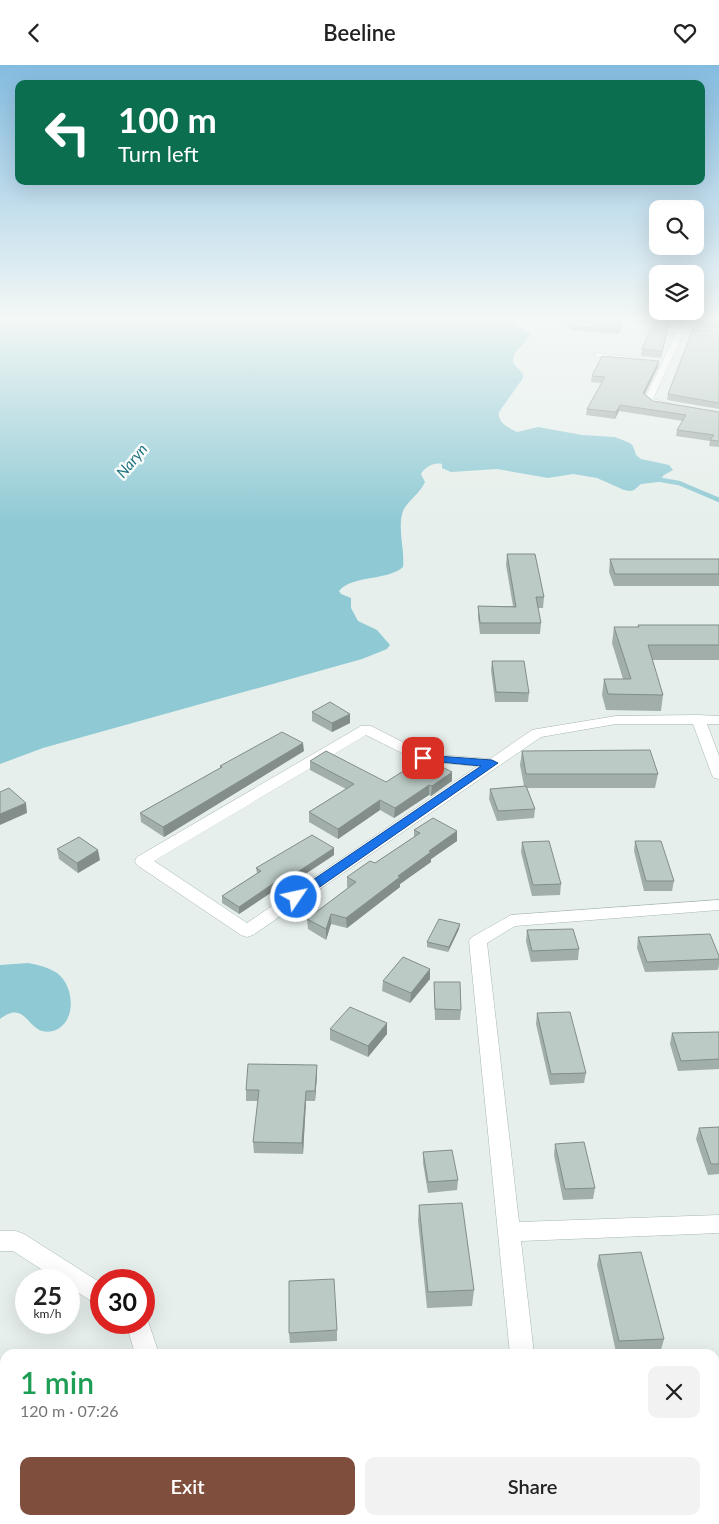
<!DOCTYPE html>
<html lang="en">
<head>
<meta charset="utf-8">
<style>
	body { margin:0; font-family:Lato,sans-serif; background:#f2f2f2; color:#222; height:100vh; display:flex; flex-direction:column; font-size:19px; white-space:nowrap }
	* { box-sizing:border-box; margin:0 }
	p { font-size:16px; color:#767676 }
	.icon { flex:none; width:28px; height:28px; fill:none; stroke:currentColor; stroke-width:2; stroke-linecap:round; stroke-linejoin:round }
	.map { position:relative; flex:1; overflow:hidden }
	.panel { position:absolute; left:0px; top:1284px; width:720px; height:176px; display:flex; flex-direction:column; background:#fff; border-radius:15px 15px 0 0; box-shadow:0 5px 20px #0002 }
	.panel>* { flex:none }
	.guide { position:absolute; left:15px; top:15px; width:690px; height:105px; border-radius:10px; box-shadow:0 5px 20px #0002; background:#0b6e4f; color:#fff; overflow:hidden }
	.fabs { position:absolute; left:649px; top:135px; display:grid; gap:10px }
	.fabs a { display:grid; place-items:center; width:55px; height:55px; border-radius:10px; background:#fff; box-shadow:0 5px 20px #0002; font-size:25px }
	.speed { position:absolute; left:15px; top:1204px; display:flex; gap:10px; font-size:25px; font-weight:700; text-align:center }
	.speed>* { display:grid; place-content:center; width:65px; height:65px; border-radius:50%; background:#fff; box-shadow:0 5px 20px #0002; line-height:1 }
	.speed small { font-size:12px; font-weight:400 }
	.speed .limit { border:8px solid #d22; background:#fff; color:#111 }
	.pin { position:absolute; display:grid; place-items:center; width:42px; height:42px; color:#fff; margin:-21px; border-radius:10px; box-shadow:0 2px 8px #0006 }
	.me { position:absolute; width:55px; margin:-28px; rotate:56deg; stroke-linejoin:round; filter:drop-shadow(0 0 4px #0008) }
	.turn { display:flex; align-items:center; gap:18px; height:105px; padding:0 20px; font-size:22px }
	.turn .icon { width:65px; height:65px; stroke-width:2.5 }
	.turn b { display:block; font-size:35px; line-height:42px }
	.round { display:grid; place-items:center; flex:none; width:52px; height:52px; border-radius:10px; background:#f2f2f2 }
	.headline { display:flex; align-items:center; justify-content:space-between; height:85px; padding:0 20px }
	h1 { font-size:30px; font-weight:600; line-height:38px; color:#1e9e55 }
	.button { display:flex; gap:10px; margin-top:auto; padding:10px 20px }
	.button a { flex:1; height:58px; border-radius:10px; background:#804e3d; color:#fff; font-size:20px; font-weight:600; line-height:58px; text-align:center }
	.button a+a { background:#f2f2f2; color:#222 }
	header { display:flex; justify-content:space-between; align-items:center; height:65px; padding:0 20px; background:#fff; font-size:22px; font-weight:600 }
	.map>svg:first-child { display:block }
	.water { fill:#8ec9d4 }
	.lines { fill:none; stroke-linecap:round; stroke-linejoin:round }
	.stream { stroke:#8ec9d4; stroke-width:4.5 }
	.minor-casing { stroke:#a8b8b2; stroke-width:1 }
	.minor { fill:#fff; fill-rule:evenodd }
	.wall { fill:#a1aea9 }
	.shaded-wall { fill:#838d89 }
	.building { fill:#bbcac4; stroke:#838d89 }
	.route { fill:#1a73e8; stroke:#114b97 }
	.labels { text-anchor:middle; stroke-width:5; stroke-linejoin:round; paint-order:stroke }
	.far-water-label { font-size:15px; font-style:italic; fill:#1c6f80; stroke:#f7fbf9 }
</style>
</head>
<body>
<header><svg class="icon" aria-label="back" viewBox="0 0 24 24"><path d="M15 5l-7 7 7 7"/></svg>Beeline<svg class="icon" aria-label="heart" viewBox="0 0 24 24"><path d="M12 20l-8-8c-3-5 5-10 8-4 3-6 11-1 8 4z"/></svg></header>
<div class="map">
<svg width="719" height="1459" viewBox="0 0 719 1459">
	<rect width="100%" height="100%" fill="#e6efeb"/>
	<path class="water" d="M 0,255 L 510,255 L 530,269 C 526,281 513,283 513,298 L 523,309 L 523,313 L 499,347 C 497,357 508,363 517,367 L 538,362 L 582,370 L 615,372 L 630,378 L 633,381 L 636,390 L 641,394 L 669,400 L 673,405 L 664,410 L 658,417 L 641,419 L 634,425 L 630,426 L 624,425 L 597,413 L 573,409 L 548,413 L 497,404 L 451,407 L 442,403 L 442,399 C 434,397 425,402 421,409 L 425,417 C 420,429 408,435 403,446 C 397,464 405,484 403,502 C 387,516 352,510 339,526 L 341,529 L 351,533 L 351,543 L 358,556 L 377,565 L 390,580 L 387,584 L 362,594 L 43,683 L 0,699 Z
		M 28,898 C 38,900 48,902 57,908 C 75,921 77,959 53,966 C 27,973 28,932 0,954 L 0,900 Z"/>
	<g class="lines">
		<path class="stream" d="M 655,414 L 679,418 L 719,435"/>
		<defs>
			<path id="minor" d="M 620,258 L 719,266 L 719,270 L 684,267 L 653,334 L 669,338 L 669,342 C 661,343 650,341 644,335 L 677,267 L 623,262 L 620,262 Z
				M 595,288 L 634,292 L 638,294 L 634,296 L 598,292 L 595,292 Z
				M 698,650 L 719,651 L 719,659 L 707,659 L 719,691 L 719,714 L 714,713 L 712,710 L 693,659 L 616,659 L 541,672 L 253,870 L 247,872 L 241,870 L 137,800 L 135,796 L 137,792 L 361,661 L 371,661 L 426,689 L 490,694 L 532,665 L 537,664 L 616,651 ZM 366,670 L 418,696 L 478,701 L 247,858 L 154,796 Z
				M 719,835 L 719,845 L 515,861 L 487,878 L 519,1157 L 719,1150 L 719,1168 L 521,1176 L 534,1289 L 510,1289 L 469,876 L 472,872 L 511,850 Z
				M 0,1166 L 16,1166 L 24,1169 L 101,1218 L 101,1240 L 93,1237 L 69,1222 L 69,1215 L 58,1215 L 13,1186 L 0,1186 Z
				M 144,1250 L 146,1250 L 159,1289 L 135,1289 L 126,1258 L 144,1258 Z
				M 181,1455 L 207,1455 L 208,1459 L 182,1459 Z
				M 526,1455 L 552,1455 L 553,1459 L 527,1459 Z"/>
		</defs>
		<use href="#minor" class="minor-casing"/>
		<use href="#minor" class="minor"/>
	</g>
	<path class="wall" d="M 562,255 L 670,255 L 669,260 L 620,256 L 619,258 L 622,260 L 621,264 L 618,269 L 572,265 Z
		M 696,257 L 719,257 L 719,264 L 695,262 Z
		M 668,262 L 661,293 L 641,291 L 642,284 Z
		M 719,266 L 719,344 L 667,335 L 668,329 Z
		M 658,302 L 645,329 L 653,336 L 719,347 L 719,382 L 709,381 L 710,376 L 676,371 L 677,365 L 683,356 L 619,346 L 615,354 L 586,350 L 587,344 L 602,318 L 591,317 L 592,311 Z
		M 507,489 L 544,532 L 543,543 L 538,543 L 541,558 L 540,569 L 480,569 L 478,552 L 478,541 L 513,541 L 506,500 Z
		M 610,494 L 719,494 L 719,521 L 614,521 L 609,507 Z
		M 638,560 L 719,560 L 719,595 L 652,595 L 663,630 L 661,646 L 606,645 L 602,630 L 604,614 L 623,614 L 612,578 L 614,562 L 638,562 Z
		M 492,596 L 529,628 L 528,637 L 495,637 L 491,605 Z
		M 312,647 L 350,649 L 350,658 L 332,667 L 312,656 Z
		M 304,686 L 164,772 L 141,757 L 140,748 L 220,703 L 220,701 Z
		M 522,686 L 658,709 L 655,723 L 527,723 L 535,744 L 534,753 L 497,756 L 489,734 L 490,724 L 524,721 L 520,700 Z
		M 310,696 L 386,717 L 452,716 L 431,731 L 429,730 L 394,753 L 380,745 L 338,774 L 309,757 L 309,747 L 346,724 L 310,705 Z
		M 414,765 L 457,776 L 431,794 L 431,797 L 400,819 L 400,822 L 347,863 L 331,859 L 326,875 L 308,864 L 307,854 L 348,823 L 347,822 L 347,812 L 375,798 L 414,772 Z
		M 635,776 L 674,816 L 672,826 L 644,826 L 634,786 Z
		M 522,777 L 561,819 L 560,830 L 532,831 L 521,787 Z
		M 57,784 L 100,795 L 78,808 L 59,794 Z
		M 334,790 L 281,825 L 278,823 L 239,849 L 222,838 L 222,831 L 257,808 L 256,803 Z
		M 459,864 L 448,887 L 427,882 L 427,877 Z
		M 527,865 L 579,884 L 578,895 L 531,897 L 526,876 Z
		M 638,872 L 719,891 L 719,900 L 718,905 L 645,907 L 637,883 Z
		M 430,904 L 430,914 L 410,938 L 382,926 L 383,916 Z
		M 434,917 L 461,945 L 460,955 L 435,955 L 434,928 Z
		M 537,948 L 586,1008 L 584,1018 L 550,1020 L 536,959 Z
		M 330,964 L 387,969 L 368,992 L 330,975 Z
		M 719,967 L 719,1004 L 678,1006 L 670,979 L 672,968 Z
		M 317,1000 L 317,1010 L 315,1036 L 306,1036 L 303,1089 L 254,1088 L 253,1077 L 258,1036 L 246,1036 L 246,1025 Z
		M 719,1062 L 719,1109 L 708,1110 L 696,1074 L 699,1063 Z
		M 555,1079 L 595,1123 L 593,1134 L 563,1135 L 554,1090 Z
		M 423,1087 L 458,1115 L 457,1125 L 428,1128 L 423,1098 Z
		M 419,1140 L 474,1225 L 472,1241 L 427,1243 L 418,1156 Z
		M 599,1190 L 664,1274 L 661,1285 L 616,1287 L 597,1200 Z
		M 337,1265 L 337,1276 L 290,1278 L 289,1268 Z
		M 649,1455 L 703,1455 L 702,1459 L 650,1459 Z"/>
	<path class="shaded-wall" d="M 622,260 L 621,264 L 618,269 L 619,265 Z
		M 668,262 L 667,268 L 661,293 L 662,286 Z
		M 659,296 L 658,302 L 642,334 L 643,328 Z
		M 620,340 L 619,346 L 615,354 L 616,347 Z
		M 350,649 L 350,658 L 332,667 L 332,658 Z
		M 303,678 L 304,686 L 164,772 L 163,762 Z
		M 452,707 L 452,716 L 431,731 L 432,721 Z
		M 429,720 L 429,730 L 394,753 L 395,743 Z
		M 380,735 L 380,745 L 338,774 L 338,764 Z
		M 26,738 L 27,748 L 0,760 L 0,749 Z
		M 457,766 L 457,776 L 431,794 L 431,797 L 400,819 L 400,822 L 347,863 L 346,853 L 429,786 Z
		M 334,783 L 334,790 L 281,825 L 281,818 Z
		M 98,785 L 100,795 L 78,808 L 77,798 Z
		M 277,816 L 278,823 L 239,849 L 239,842 Z
		M 331,849 L 331,859 L 326,875 L 326,864 Z
		M 460,859 L 459,864 L 448,887 L 449,882 Z
		M 430,904 L 430,914 L 410,938 L 411,928 Z
		M 387,958 L 387,969 L 368,992 L 368,981 Z
		M 317,1000 L 317,1010 L 315,1036 L 315,1026 Z
		M 306,1026 L 306,1036 L 303,1089 L 302,1078 Z"/>
	<path class="building" d="M 567,255 L 619,255 L 619,258 L 622,260 L 619,265 L 572,261 Z
		M 696,255 L 719,257 L 719,259 L 696,257 Z
		M 652,260 L 668,262 L 662,286 L 642,284 Z
		M 693,264 L 719,266 L 719,338 L 668,329 Z
		M 602,291 L 659,296 L 643,328 L 653,336 L 719,347 L 719,376 L 710,375 L 714,370 L 677,365 L 686,350 L 620,340 L 616,347 L 587,344 L 605,312 L 592,311 Z
		M 507,489 L 535,489 L 544,532 L 536,532 L 541,558 L 480,558 L 478,541 L 516,542 Z
		M 610,494 L 719,494 L 719,509 L 615,509 Z
		M 638,560 L 719,560 L 719,580 L 648,580 L 663,630 L 608,629 L 604,614 L 631,614 L 614,562 L 639,562 Z
		M 492,596 L 524,596 L 529,628 L 496,627 Z
		M 330,637 L 350,649 L 332,658 L 312,647 Z
		M 282,667 L 303,678 L 163,762 L 140,748 L 222,702 L 220,701 Z
		M 650,685 L 658,709 L 526,709 L 522,686 Z
		M 326,686 L 386,717 L 424,693 L 452,707 L 432,721 L 429,720 L 395,743 L 380,735 L 338,764 L 309,747 L 354,719 L 310,696 Z
		M 526,721 L 535,744 L 498,746 L 490,724 Z
		M 9,723 L 26,738 L 0,749 L 0,727 Z
		M 433,753 L 457,766 L 429,786 L 431,787 L 398,811 L 400,812 L 346,853 L 331,849 L 326,864 L 307,854 L 356,817 L 347,812 L 370,796 L 375,798 L 420,768 L 414,765 Z
		M 312,770 L 334,783 L 281,818 L 277,816 L 239,842 L 222,831 L 261,806 L 256,803 Z
		M 79,772 L 98,785 L 77,798 L 57,784 Z
		M 549,776 L 561,819 L 533,820 L 522,777 Z
		M 635,776 L 661,776 L 674,816 L 646,816 Z
		M 439,854 L 460,859 L 449,882 L 427,877 Z
		M 573,864 L 579,884 L 532,886 L 527,865 Z
		M 710,869 L 719,891 L 719,894 L 647,897 L 638,872 Z
		M 403,892 L 430,904 L 411,928 L 383,916 Z
		M 434,917 L 460,917 L 461,945 L 435,944 Z
		M 350,942 L 387,958 L 368,981 L 330,964 Z
		M 570,947 L 586,1008 L 551,1009 L 537,948 Z
		M 719,967 L 719,994 L 681,996 L 672,968 Z
		M 248,999 L 317,1000 L 315,1026 L 306,1026 L 302,1078 L 253,1077 L 259,1025 L 246,1025 Z
		M 719,1062 L 719,1099 L 711,1099 L 699,1063 Z
		M 584,1077 L 595,1123 L 565,1124 L 555,1079 Z
		M 452,1085 L 458,1115 L 428,1117 L 423,1087 Z
		M 462,1138 L 474,1225 L 428,1227 L 419,1140 Z
		M 641,1187 L 664,1274 L 619,1276 L 599,1190 Z
		M 334,1214 L 337,1265 L 289,1268 L 289,1216 Z
		M 112,1455 L 172,1455 L 175,1459 L 107,1459 Z"/>
	<linearGradient id="sky" x2="0" y2="1"><stop stop-color="#84bce0"/><stop offset="0.55" stop-color="#f4f8f6"/><stop offset="1" stop-color="#f4f8f6" stop-opacity="0"/></linearGradient>
	<rect width="719" height="460" fill="url(#sky)"/>
	<path class="route" d="M 423,690 L 492,695 L 498,698 L 301,835 L 292,835 L 290,832 L 292,829 L 481,701 L 419,695 L 418,693 L 419,691 Z"/>
	<g class="labels">
		<g class="far-water-label">
			<text transform="translate(132 396) rotate(-50)" y="5">Naryn</text>
		</g>
	</g>
</svg>
<div class="fabs">
<a><svg class="icon" aria-label="search" viewBox="0 0 24 24"><circle cx="10" cy="10" r="6"/><path d="M15 15l6 6"/></svg></a>
<a><svg class="icon" aria-label="layers" viewBox="0 0 24 24"><path d="M12 4l9 5-9 5-9-5zM3 14l9 5 9-5"/></svg></a>
</div>
<div class="speed"><div>25<small>km/h</small></div><div class="limit">30</div></div>
<div class="pin" style="left:423px;top:693px;background:#d93025"><svg class="icon" aria-label="arrive" viewBox="0 0 24 24"><path d="M6 21V4h12l-3 4 3 4H6"/></svg></div>
<svg class="me" style="left:296px;top:832px" viewBox="-20 -20 40 40"><circle r="17" fill="#1a73e8" stroke="#fff" stroke-width="3"/><path d="M0-11L8 9 0 5-8 9z" fill="#fff"/></svg>
<div class="guide">
<div class="turn"><svg class="icon" aria-label="left" viewBox="0 0 24 24"><path d="M17 20v-9H6M10 6l-5 5 5 5"/></svg><div><b>100 m</b>Turn left</div></div>
</div>
<section class="panel">
<div class="headline"><div><h1>1 min</h1><p>120 m · 07:26</p></div><a class="round"><svg class="icon" aria-label="close" viewBox="0 0 24 24"><path d="M6 6l12 12M18 6L6 18"/></svg></a></div>
<div class="button"><a>Exit</a><a>Share</a></div>
</section>
</div>
</body>
</html>
